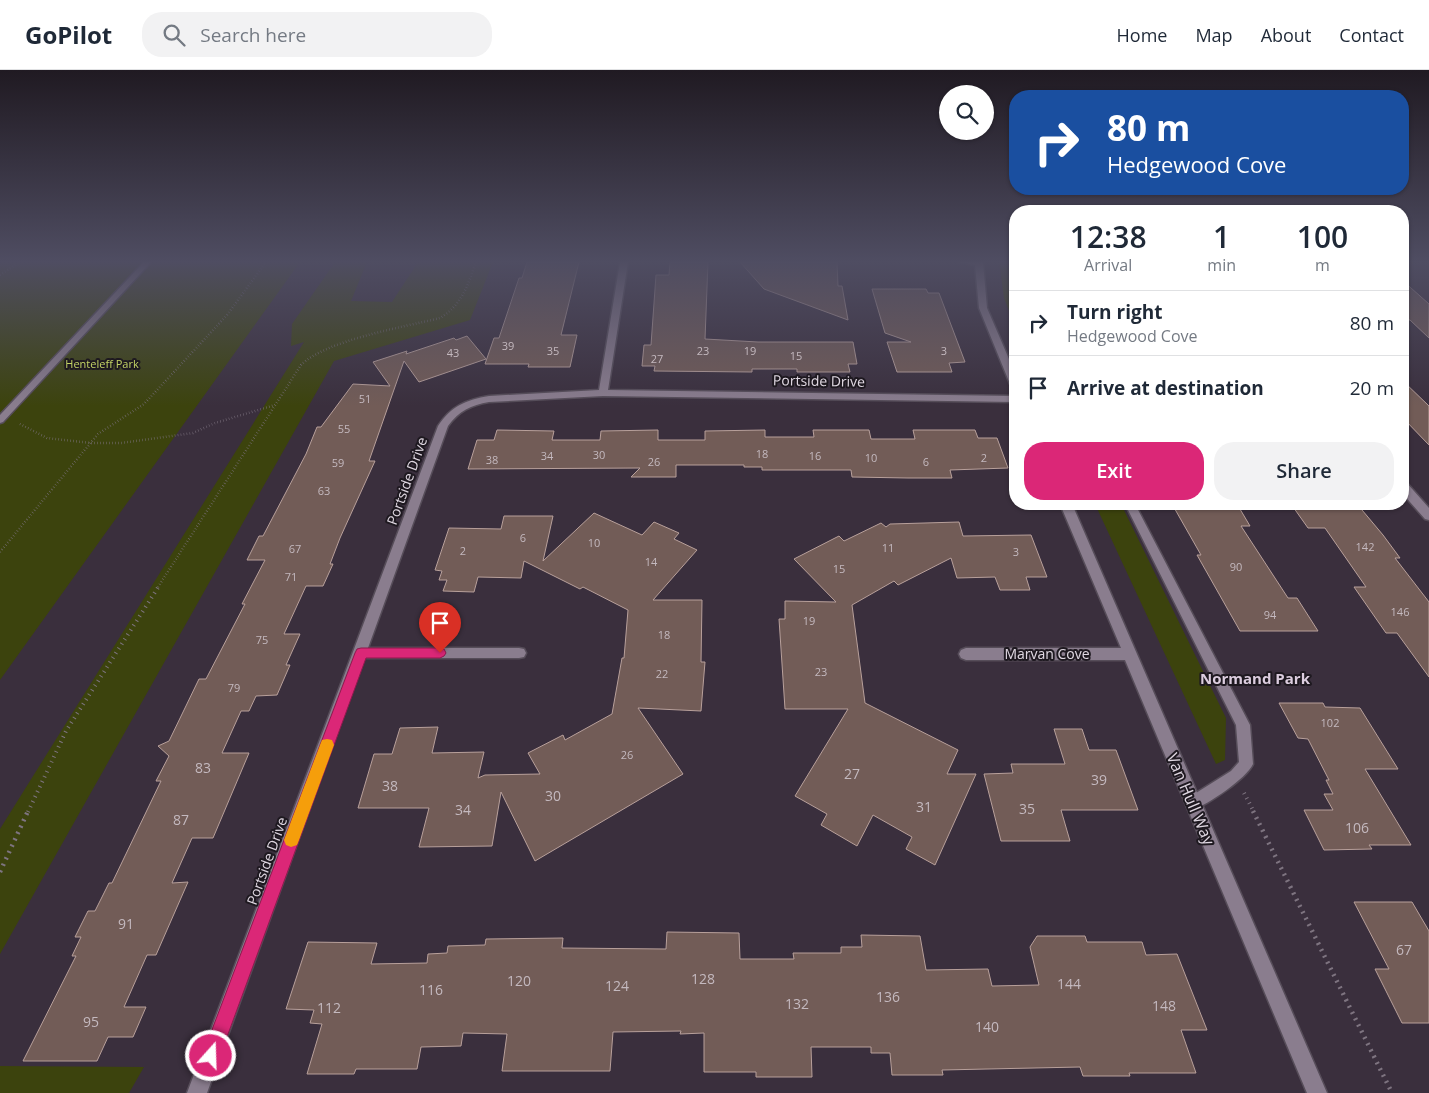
<!DOCTYPE html>
<html lang="en">
<head>
<meta charset="utf-8">
<style>
	body { margin:0; font-family:"Open Sans",sans-serif; background:#f2f2f3; color:#1f2937; height:100vh; display:flex; flex-direction:column; font-size:19px; white-space:nowrap }
	* { box-sizing:border-box; margin:0 }
	p { font-size:16px; color:#747a83 }
	.icon { flex:none; width:28px; height:28px; fill:none; stroke:currentColor; stroke-width:2; stroke-linecap:round; stroke-linejoin:round }
	.map { position:relative; flex:1; overflow:hidden }
	.panel { position:absolute; left:1009px; top:135px; width:400px; height:305px; display:flex; flex-direction:column; background:#fff; border-radius:20px; box-shadow:0 1px 4px #0004 }
	.panel>* { flex:none }
	.guide { position:absolute; left:1009px; top:20px; width:400px; height:105px; border-radius:20px; box-shadow:0 1px 4px #0004; background:#1a4fa0; color:#fff; overflow:hidden }
	.fabs { position:absolute; left:939px; top:15px; display:grid; gap:10px }
	.fabs a { display:grid; place-items:center; width:55px; height:55px; border-radius:50%; background:#fff; box-shadow:0 1px 4px #0004; font-size:25px }
	.pin { position:absolute; display:grid; place-items:center; width:42px; height:42px; color:#fff; margin:-51px -21px; border-radius:50% 50% 50% 0; rotate:-45deg; box-shadow:0 0 5px #0007 }
	.pin .icon { rotate:45deg }
	.me { position:absolute; width:55px; margin:-28px; rotate:20deg; stroke-linejoin:round; filter:drop-shadow(0 0 4px #0008) }
	.turn { display:flex; align-items:center; gap:18px; height:105px; padding:0 15px; font-size:22px }
	.turn .icon { width:65px; height:65px; stroke-width:2.5 }
	.turn b { display:block; font-size:35px; line-height:42px }
	.eta { display:flex; justify-content:space-evenly; align-items:center; height:85px; text-align:center }
	.eta b { font-size:30px; font-weight:600; line-height:35px }
	.action { display:flex; gap:10px; margin-top:auto; padding:10px 15px }
	.action a { flex:1; height:58px; border-radius:20px; background:#db2777; color:#fff; font-size:20px; font-weight:600; line-height:58px; text-align:center }
	.action a+a { background:#f2f2f3; color:#1f2937 }
	ul { padding:0; list-style:none }
	li { display:flex; align-items:center; gap:15px; height:65px; padding:0 15px; border-top:1px solid #e0e1e3 }
	li div { flex:1 }
	li b { display:block; font-size:19px }
	li em { font-style:normal }
	header { display:flex; align-items:center; gap:30px; box-sizing:border-box; height:70px; padding:0 25px; background:#fff; border-bottom:1px solid #e0e1e3 }
	header strong { font-size:24px }
	nav { display:flex; gap:28px; margin-inline-start:auto; font-size:18px }
	.search { width:350px; height:45px; background:#f2f2f3; display:flex; align-items:center; gap:12px; box-sizing:border-box; padding:0 18px; border-radius:20px; color:#747a83; font-size:19px }
	.map>svg:first-child { display:block }
	.green { fill:#3c430d }
	.building { fill:#725c57; stroke:#b8a09b }
	.lines { fill:none; stroke-linecap:round; stroke-linejoin:round }
	.lane-casing { stroke:#564d59; stroke-width:3 }
	.street-casing { stroke:#564d59; stroke-width:3 }
	.path-far2 { stroke:#7e7480; stroke-width:2.5; stroke-dasharray:0.5 2.5; stroke-linecap:butt }
	.path-far1 { stroke:#7e7480; stroke-width:4; stroke-dasharray:1 4.5; stroke-linecap:butt }
	.path { stroke:#7e7480; stroke-width:4.5; stroke-dasharray:2 5; stroke-linecap:butt }
	.lane { fill:#8a7d8e; fill-rule:evenodd }
	.street { fill:#8a7d8e; fill-rule:evenodd }
	.route { fill:#db2777; stroke:#8e194d }
	.slow { fill:#f59e0b }
	.labels { text-anchor:middle; stroke-width:4; stroke-linejoin:round; paint-order:stroke }
	.number-label { font-size:11px; fill:#c4b9bf }
	.far-park-label { font-size:11px; fill:#c4d465; stroke:#1e1920 }
	.street-label { font-size:14px; fill:#e0d8e2; stroke:#1e1920 }
	.near-number-label { font-size:14px; fill:#c4b9bf }
	.neighbourhood-label { font-size:15px; font-weight:bold; fill:#dccddf; stroke:#1e1920 }
	.near-street-label { font-size:16px; fill:#e0d8e2; stroke:#1e1920 }
</style>
</head>
<body>
<header>
<strong>GoPilot</strong>
<div class="search"><svg class="icon" aria-label="search" viewBox="0 0 24 24"><circle cx="10" cy="10" r="6"/><path d="M15 15l6 6"/></svg>Search here</div>
<nav><a>Home</a><a>Map</a><a>About</a><a>Contact</a></nav>
</header>
<div class="map">
<svg width="1429" height="1023" viewBox="0 0 1429 1023">
	<rect width="100%" height="100%" fill="#3a2f3d"/>
	<path class="green" d="M 0,192 L 300,192 L 0,610 Z
		M 335,192 L 367,192 L 351,231 L 392,232 L 418,192 L 493,192 L 470,250 L 334,291 L 0,884 L 0,759 L 304,272 L 291,276 L 292,254 Z
		M 999,192 L 1011,192 L 1015,217 L 1015,256 L 1004,228 Z
		M 1095,434 L 1121,434 L 1226,648 L 1225,690 L 1216,694 Z
		M 0,996 L 144,997 L 129,1023 L 0,1023 Z"/>
	<path class="building" d="M 527,192 L 579,192 L 561,265 L 577,265 L 570,297 L 528,297 L 529,294 L 485,294 L 494,268 L 499,268 L 519,208 L 522,208 Z
		M 670,192 L 708,192 L 705,269 L 758,272 L 853,272 L 857,294 L 848,294 L 850,302 L 797,302 L 797,299 L 752,299 L 752,302 L 654,301 L 655,296 L 642,296 L 644,275 L 651,275 L 656,205 L 669,205 Z
		M 740,192 L 837,192 L 838,216 L 842,216 L 848,250 L 764,219 Z
		M 1402,210 L 1429,234 L 1429,268 L 1410,250 L 1402,250 Z
		M 872,219 L 926,219 L 928,223 L 939,223 L 965,292 L 949,293 L 952,302 L 897,302 L 887,272 L 911,272 L 885,263 Z
		M 467,266 L 486,289 L 419,312 L 404,291 L 369,391 L 375,391 L 340,468 L 330,494 L 333,494 L 323,516 L 306,516 L 284,564 L 300,564 L 286,595 L 290,595 L 277,625 L 256,626 L 249,641 L 241,641 L 222,683 L 249,683 L 213,768 L 192,768 L 172,813 L 188,812 L 156,885 L 147,885 L 124,937 L 146,937 L 133,967 L 108,967 L 97,991 L 23,991 L 76,886 L 72,886 L 81,867 L 75,867 L 88,841 L 95,841 L 109,813 L 112,813 L 161,711 L 156,711 L 169,686 L 158,676 L 169,671 L 199,609 L 206,609 L 245,534 L 242,534 L 265,490 L 247,490 L 259,466 L 263,466 L 306,384 L 317,357 L 321,357 L 353,314 L 390,316 L 373,292 L 407,281 L 406,284 L 454,268 L 456,270 Z
		M 1402,310 L 1429,336 L 1429,375 L 1402,347 Z
		M 497,360 L 554,361 L 552,370 L 600,370 L 601,361 L 658,360 L 658,370 L 705,370 L 705,361 L 765,360 L 765,367 L 814,367 L 813,360 L 869,360 L 871,369 L 915,369 L 913,360 L 975,360 L 978,368 L 997,368 L 1008,398 L 950,400 L 952,408 L 908,408 L 852,407 L 851,400 L 762,400 L 762,397 L 744,397 L 744,395 L 676,395 L 676,407 L 631,407 L 640,398 L 468,399 L 477,370 L 494,370 Z
		M 1172,434 L 1237,434 L 1250,456 L 1241,456 L 1288,528 L 1297,528 L 1318,561 L 1240,561 L 1197,485 L 1201,485 Z
		M 1291,434 L 1357,434 L 1383,465 L 1400,488 L 1395,488 L 1429,532 L 1429,607 L 1397,563 L 1386,563 L 1354,517 L 1366,517 L 1325,458 L 1308,458 Z
		M 594,443 L 642,465 L 654,452 L 679,463 L 674,469 L 697,480 L 653,530 L 702,530 L 701,592 L 705,592 L 701,641 L 638,638 L 683,704 L 535,791 L 501,722 L 492,776 L 419,777 L 429,738 L 358,738 L 374,684 L 392,684 L 400,658 L 438,657 L 432,683 L 484,682 L 478,708 L 485,705 L 540,704 L 528,683 L 563,665 L 565,670 L 612,644 L 622,588 L 624,588 L 628,540 L 583,517 L 580,519 L 524,491 L 521,508 L 478,507 L 474,522 L 443,521 L 447,510 L 439,510 L 442,501 L 435,500 L 449,458 L 501,459 L 504,446 L 553,446 L 543,491 Z
		M 959,452 L 963,466 L 1031,465 L 1047,507 L 1026,507 L 1030,520 L 1000,520 L 995,507 L 957,508 L 951,488 L 898,515 L 894,511 L 852,535 L 865,633 L 958,680 L 947,704 L 976,704 L 935,795 L 906,779 L 912,767 L 873,745 L 857,776 L 821,755 L 827,744 L 795,726 L 848,639 L 785,639 L 779,549 L 785,549 L 785,531 L 836,532 L 794,489 L 839,466 L 844,471 L 881,453 L 886,457 L 890,454 Z
		M 1279,633 L 1323,633 L 1325,637 L 1360,638 L 1398,699 L 1365,699 L 1411,775 L 1369,775 L 1372,779 L 1324,780 L 1304,740 L 1333,740 L 1324,724 L 1333,724 L 1326,710 L 1329,710 L 1308,669 L 1298,668 Z
		M 1054,659 L 1082,659 L 1089,680 L 1116,680 L 1138,740 L 1061,740 L 1070,771 L 1001,771 L 984,704 L 1013,703 L 1011,694 L 1065,694 Z
		M 1354,832 L 1412,832 L 1429,861 L 1429,953 L 1402,953 L 1375,899 L 1389,899 Z
		M 667,862 L 739,863 L 740,889 L 794,889 L 793,883 L 841,883 L 841,877 L 862,877 L 861,865 L 920,866 L 926,900 L 988,899 L 992,916 L 1039,915 L 1030,877 L 1037,866 L 1085,866 L 1087,872 L 1142,872 L 1146,885 L 1177,884 L 1207,960 L 1181,960 L 1196,1003 L 1129,1003 L 1130,1006 L 1083,1006 L 1080,997 L 942,1000 L 943,1005 L 892,1005 L 890,983 L 871,983 L 871,977 L 811,977 L 812,1007 L 756,1007 L 756,1002 L 704,1002 L 704,963 L 680,964 L 681,961 L 613,962 L 610,1001 L 502,1001 L 507,964 L 463,963 L 461,976 L 421,977 L 417,999 L 356,999 L 354,1004 L 307,1004 L 322,954 L 310,953 L 314,940 L 286,939 L 308,872 L 377,873 L 371,894 L 427,893 L 428,884 L 447,883 L 448,876 L 485,875 L 486,869 L 563,868 L 562,878 L 666,879 Z"/>
	<g class="lines">
		<defs>
			<path id="lane" d="M 144,192 L 151,192 L 3,352 L 0,353 L 0,345 Z
				M 1125,434 L 1135,434 L 1250,655 L 1253,694 C 1246,709 1208,734 1193,740 L 1188,738 L 1186,733 L 1188,728 L 1231,701 L 1239,692 L 1236,655 Z"/>
			<path id="street" d="M 620,192 L 628,192 L 608,320 L 1015,326 L 1015,332 L 603,326 L 489,332 C 471,335 459,341 448,356 L 368,578 L 519,578 L 524,579 L 526,583 L 524,587 L 519,588 L 364,588 L 207,1023 L 187,1023 L 438,356 C 451,336 466,330 489,326 L 599,320 Z
				M 959,192 L 983,192 L 987,238 L 1015,303 L 1015,317 L 1010,314 L 979,238 L 975,195 Z
				M 1402,411 L 1406,412 L 1429,438 L 1429,450 L 1425,449 L 1402,423 Z
				M 1060,434 L 1072,434 L 1327,1023 L 1307,1023 L 1125,590 L 966,590 L 961,588 L 959,584 L 961,580 L 966,578 L 1121,578 Z"/>
		</defs>
		<use href="#lane" class="lane-casing"/>
		<use href="#street" class="street-casing"/>
		<path class="path-far2" d="M 0,205 L 20,192
			M 20,354 L 47,368 L 91,373 L 121,373 L 193,363 L 215,353 L 275,335
			M 0,482 L 98,364 L 144,334 L 227,245 L 266,192
			M 158,517 L 301,295 C 326,270 404,257 440,248 C 462,235 468,215 476,192"/>
		<path class="path-far1" d="M 1244,723 L 1254,742
			M 28,742 L 66,661 L 159,516"/>
		<path class="path" d="M 1253,741 L 1392,1023
			M 0,802 L 28,741"/>
		<use href="#lane" class="lane"/>
		<use href="#street" class="street"/>
	</g>
	<linearGradient id="sky" x2="0" y2="1"><stop stop-color="#201a22"/><stop offset="0.57" stop-color="#4f4d62"/><stop offset="1" stop-color="#4f4d62" stop-opacity="0"/></linearGradient>
	<rect width="1429" height="336" fill="url(#sky)"/>
	<path class="route" d="M 361,578 L 440,578 L 444,579 L 446,583 L 444,586 L 440,588 L 366,588 L 220,986 L 217,992 L 211,995 L 205,992 L 202,986 L 355,583 L 357,579 Z"/>
	<path class="slow" d="M 327,669 L 332,670 L 334,675 L 299,770 L 297,775 L 291,777 L 286,775 L 284,770 L 320,675 L 322,670 Z"/>
	<g class="labels">
		<g class="number-label">
			<text x="508" y="280">39</text>
			<text x="553" y="285">35</text>
			<text x="703" y="285">23</text>
			<text x="750" y="285">19</text>
			<text x="944" y="285">3</text>
			<text x="453" y="287">43</text>
			<text x="796" y="290">15</text>
			<text x="657" y="293">27</text>
			<text x="365" y="333">51</text>
			<text x="344" y="363">55</text>
			<text x="762" y="388">18</text>
			<text x="599" y="389">30</text>
			<text x="547" y="390">34</text>
			<text x="815" y="390">16</text>
			<text x="871" y="392">10</text>
			<text x="984" y="392">2</text>
			<text x="492" y="394">38</text>
			<text x="654" y="396">26</text>
			<text x="926" y="396">6</text>
			<text x="338" y="397">59</text>
			<text x="324" y="425">63</text>
			<text x="523" y="472">6</text>
			<text x="594" y="477">10</text>
			<text x="1365" y="481">142</text>
			<text x="888" y="482">11</text>
			<text x="295" y="483">67</text>
			<text x="463" y="485">2</text>
			<text x="1016" y="486">3</text>
			<text x="651" y="496">14</text>
			<text x="1236" y="501">90</text>
			<text x="839" y="503">15</text>
			<text x="291" y="511">71</text>
			<text x="1400" y="546">146</text>
			<text x="1270" y="549">94</text>
			<text x="809" y="555">19</text>
			<text x="664" y="569">18</text>
			<text x="262" y="574">75</text>
			<text x="821" y="606">23</text>
			<text x="662" y="608">22</text>
			<text x="234" y="622">79</text>
			<text x="1330" y="657">102</text>
			<text x="627" y="689">26</text>
		</g>
		<g class="far-park-label">
			<text x="102" y="298">Henteleff Park</text>
		</g>
		<g class="street-label">
			<text transform="translate(819 311) rotate(1)" y="5">Portside Drive</text>
			<text transform="translate(407 411) rotate(-70)" y="5">Portside Drive</text>
			<text x="1047" y="589">Marvan Cove</text>
			<text transform="translate(267 791) rotate(-70)" y="5">Portside Drive</text>
		</g>
		<g class="near-number-label">
			<text x="203" y="703">83</text>
			<text x="852" y="709">27</text>
			<text x="1099" y="715">39</text>
			<text x="390" y="721">38</text>
			<text x="553" y="731">30</text>
			<text x="924" y="742">31</text>
			<text x="1027" y="744">35</text>
			<text x="463" y="745">34</text>
			<text x="181" y="755">87</text>
			<text x="1357" y="763">106</text>
			<text x="126" y="859">91</text>
			<text x="1404" y="885">67</text>
			<text x="703" y="914">128</text>
			<text x="519" y="916">120</text>
			<text x="1069" y="919">144</text>
			<text x="617" y="921">124</text>
			<text x="431" y="925">116</text>
			<text x="888" y="932">136</text>
			<text x="797" y="939">132</text>
			<text x="1164" y="941">148</text>
			<text x="329" y="943">112</text>
			<text x="91" y="957">95</text>
			<text x="987" y="962">140</text>
		</g>
		<g class="neighbourhood-label">
			<text x="1255" y="614">Normand Park</text>
		</g>
		<g class="near-street-label">
			<text transform="translate(1191 729) rotate(67)" y="6">Van Hull Way</text>
		</g>
	</g>
</svg>
<div class="fabs">
<a><svg class="icon" aria-label="search" viewBox="0 0 24 24"><circle cx="10" cy="10" r="6"/><path d="M15 15l6 6"/></svg></a>
</div>
<div class="pin" style="left:440px;top:583px;background:#d93025"><svg class="icon" aria-label="arrive" viewBox="0 0 24 24"><path d="M6 21V4h12l-3 4 3 4H6"/></svg></div>
<svg class="me" style="left:211px;top:986px" viewBox="-20 -20 40 40"><circle r="17" fill="#db2777" stroke="#fff" stroke-width="3"/><path d="M0-11L8 9 0 5-8 9z" fill="#fff"/></svg>
<div class="guide">
<div class="turn"><svg class="icon" aria-label="right" viewBox="0 0 24 24"><path d="M7 20v-9h11M14 6l5 5-5 5"/></svg><div><b>80 m</b>Hedgewood Cove</div></div>
</div>
<section class="panel">
<div class="eta">
<div><b>12:38</b><p>Arrival</p></div>
<div><b>1</b><p>min</p></div>
<div><b>100</b><p>m</p></div>
</div>
<ul>
<li><svg class="icon" aria-label="right" viewBox="0 0 24 24"><path d="M7 20v-9h11M14 6l5 5-5 5"/></svg><div><b>Turn right</b><p>Hedgewood Cove</p></div><em>80 m</em></li>
<li><svg class="icon" aria-label="arrive" viewBox="0 0 24 24"><path d="M6 21V4h12l-3 4 3 4H6"/></svg><div><b>Arrive at destination</b></div><em>20 m</em></li>
</ul>
<div class="action"><a>Exit</a><a>Share</a></div>
</section>
</div>
</body>
</html>
